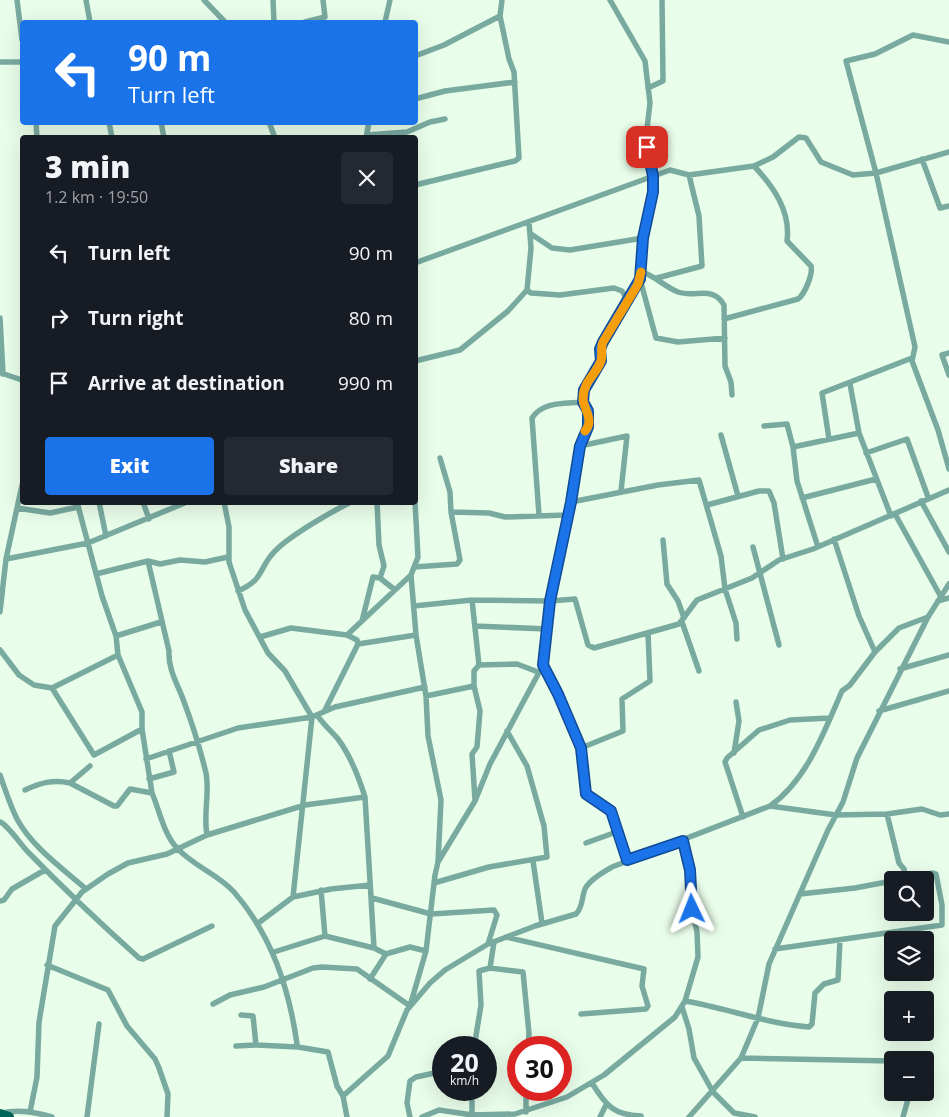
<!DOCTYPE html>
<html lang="en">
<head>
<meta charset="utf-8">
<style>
	body { margin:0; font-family:"Open Sans",sans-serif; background:#242831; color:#f1f3f6; height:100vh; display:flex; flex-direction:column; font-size:19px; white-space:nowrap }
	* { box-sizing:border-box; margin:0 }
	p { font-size:16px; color:#9ea1a6 }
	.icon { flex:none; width:28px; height:28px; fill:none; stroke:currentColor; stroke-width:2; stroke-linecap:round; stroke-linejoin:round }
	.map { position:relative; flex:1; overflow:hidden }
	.details { position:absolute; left:20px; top:135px; width:398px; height:370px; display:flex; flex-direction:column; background:#171b24; border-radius:5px; box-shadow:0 5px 20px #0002 }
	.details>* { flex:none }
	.guide { position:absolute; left:20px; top:20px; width:398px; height:105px; border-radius:5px; box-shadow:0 5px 20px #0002; background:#1a73e8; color:#fff; overflow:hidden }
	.fabs { position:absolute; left:884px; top:871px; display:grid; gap:10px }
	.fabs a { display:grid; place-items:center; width:50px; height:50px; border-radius:5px; background:#171b24; box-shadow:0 5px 20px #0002; font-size:25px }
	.speed { position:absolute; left:432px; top:1036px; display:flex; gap:10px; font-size:25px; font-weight:700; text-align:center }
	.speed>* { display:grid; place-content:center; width:65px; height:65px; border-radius:50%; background:#171b24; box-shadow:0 5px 20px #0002; line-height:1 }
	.speed small { font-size:12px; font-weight:400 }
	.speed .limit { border:8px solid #d22; background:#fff; color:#111 }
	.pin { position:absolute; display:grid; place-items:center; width:42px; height:42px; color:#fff; margin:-21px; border-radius:10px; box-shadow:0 2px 8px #0006 }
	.me { position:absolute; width:55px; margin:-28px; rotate:358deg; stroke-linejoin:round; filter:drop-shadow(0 0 4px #0008) }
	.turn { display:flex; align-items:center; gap:18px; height:105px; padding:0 25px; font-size:22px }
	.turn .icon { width:65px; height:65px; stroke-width:2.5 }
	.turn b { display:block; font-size:35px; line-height:42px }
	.round { display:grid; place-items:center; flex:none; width:52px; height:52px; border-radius:5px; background:#242831 }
	.headline { display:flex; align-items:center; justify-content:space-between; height:85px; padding:0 25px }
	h1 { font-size:30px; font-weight:800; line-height:38px }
	.primary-button { display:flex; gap:10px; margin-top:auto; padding:10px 25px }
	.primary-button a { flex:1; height:58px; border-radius:5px; background:#1a73e8; color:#fff; font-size:20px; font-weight:800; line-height:58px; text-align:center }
	.primary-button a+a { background:#242831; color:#f1f3f6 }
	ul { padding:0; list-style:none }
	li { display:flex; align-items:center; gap:15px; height:65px; padding:0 25px }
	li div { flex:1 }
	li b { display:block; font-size:19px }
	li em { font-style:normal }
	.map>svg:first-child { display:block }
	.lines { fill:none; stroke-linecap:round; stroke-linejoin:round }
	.minor { stroke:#79aaa0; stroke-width:5.5 }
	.primary { stroke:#036559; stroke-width:10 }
	.route-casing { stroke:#114b97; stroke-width:12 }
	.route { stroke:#1a73e8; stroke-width:9 }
	.slow { stroke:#f59e0b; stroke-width:9 }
</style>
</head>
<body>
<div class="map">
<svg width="949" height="1117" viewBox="0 0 949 1117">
	<rect width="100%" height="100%" fill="#e9feea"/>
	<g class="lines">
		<path class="minor" d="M 17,0 L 22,40
			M 86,0 L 90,22
			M 204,0 L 225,22
			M 273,0 L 274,22
			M 305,22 L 325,17 L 323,0
			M 385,22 L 390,0
			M 949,42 L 913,35 L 875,54 L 846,61 L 876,173 L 915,347 L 912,361 L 938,430 L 949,469
			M 415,56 L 444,45 L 500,16
			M 0,62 L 22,62
			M 648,88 L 663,81 L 662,0
			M 415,99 L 445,91 L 515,82
			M 36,122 L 37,138
			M 109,122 L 112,138
			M 161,122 L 164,138
			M 269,122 L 275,138
			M 367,135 L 407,132 L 430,122 L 445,119
			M 366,138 L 369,122
			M 922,159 L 940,208 L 949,206
			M 415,185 L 515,161 L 519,158 L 514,72 L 509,59 L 500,16 L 502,0
			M 531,234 L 552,248 L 570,250 L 643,238
			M 415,263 L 670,170 L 689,175 L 754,166 L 773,157 L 799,137 L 806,138 L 821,162 L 853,175 L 876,173 L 949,152
			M 641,271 C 654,276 667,288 678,292 C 695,298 713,285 724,305 L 725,366 L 731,382 L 732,395
			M 657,278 L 702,266 L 699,216 L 689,175
			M 640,279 L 656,338 L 678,342 L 725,338
			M 527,290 L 531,293 L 560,295 L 614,288 L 622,291 L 628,300
			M 0,318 L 3,374
			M 724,319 L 798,299 C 805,294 813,274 811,266 L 787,241 C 791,211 773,186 754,166
			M 949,353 L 942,355 L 949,375
			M 415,361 L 460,350 L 508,311 L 527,290 L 531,248 L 529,222
			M 1,373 L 22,380
			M 850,384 L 859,433 L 891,516
			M 764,426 L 787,424 L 793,447 L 797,481 L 818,547
			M 721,435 L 738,496
			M 829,439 L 822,393 L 912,358
			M 580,446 L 627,436 L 621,491
			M 793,447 L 859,433
			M 866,453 L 907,439 L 928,497
			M 802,498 L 876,479
			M 921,501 L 949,552
			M 99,502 L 106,536
			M 143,502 L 149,519
			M 224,502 L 229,527 L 229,562 L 245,610 L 268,653 L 285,671 L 312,717 L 293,897
			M 377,502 L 379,545 L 384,566 L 380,578
			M 571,502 L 658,485 L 699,480 L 721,556 L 725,589 L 736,623 L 737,639
			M 707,505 L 759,491 L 769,491 L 774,503 L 783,559
			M 17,508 L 50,513 L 78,507
			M 451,512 L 489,513 L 505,517 L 567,515
			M 895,514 L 941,597
			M 539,515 L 532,418 C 543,401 565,404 583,402
			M 834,539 L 859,616 L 875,652
			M 663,540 L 667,584 L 678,601 L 684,618
			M 753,547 L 779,645
			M 6,559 L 88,543 L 187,502
			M 148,561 L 169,651 C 168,669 177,683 183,699 C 192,723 200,748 206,773 C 210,793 203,813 207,835
			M 414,567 L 457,564 L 460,560 L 451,512 L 450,492 L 440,458
			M 96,574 L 148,561 L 160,564 L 180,560 L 205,562 L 228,557
			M 238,591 C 266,579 258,567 276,550 C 291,535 331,512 351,502
			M 472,600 L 479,665 L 474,671 L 474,686 L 480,711 L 477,747 L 472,754 L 475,800
			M 938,601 L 949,598
			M 414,606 L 472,600 L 550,601 L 575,599 L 588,645 L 594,648 L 679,624 L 697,600 L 752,578 L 779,560 L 813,549 L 949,490
			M 0,612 L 6,559 L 22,485
			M 362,621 L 373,577 L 380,578 L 395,590
			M 682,622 L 699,671
			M 475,626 L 547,629
			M 347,635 L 411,575
			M 116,636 L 161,622
			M 260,637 L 291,628 L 347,635 L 357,640 L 358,644
			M 358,644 L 416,635
			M 0,650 L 19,675 L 34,685 L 52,688 L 118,655
			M 479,665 L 517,664 L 538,672
			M 543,665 L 558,694 L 581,748 L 586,794 L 611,811 L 627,860
			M 900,669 L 949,655
			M 52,688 L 94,755 L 142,729
			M 426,696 L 474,686
			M 325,710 L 358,644
			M 879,711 L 949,691
			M 317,715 C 323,724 331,731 338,739 C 350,755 359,778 365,797 L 374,948
			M 581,748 L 623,731 L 622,699 L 650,681 L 648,633
			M 734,753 L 739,721 L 736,702
			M 146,759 L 238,728 L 312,717 L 335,707 L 425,687
			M 0,775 C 5,789 10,805 17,819 C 32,847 62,868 86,889
			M 149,779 L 174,772 L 169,751
			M 70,783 L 90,766
			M 25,790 C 40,783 53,779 70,783 L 114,806 L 117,806 L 130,789 L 152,793 L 142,729 L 142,712 L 118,655 L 116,636 L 102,596 L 77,502
			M 152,793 C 159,809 164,835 177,848 C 193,866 218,874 234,892 C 272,936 289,988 297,1044 L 298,1047 L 328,1052 L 337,1086 L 343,1096
			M 770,806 C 807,780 824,732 842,691 L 850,685 L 875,652 L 899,628 L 928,617
			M 887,814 L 899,863 L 904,869 L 906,880
			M 743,817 L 725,762 L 727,758 L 759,730 L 790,720 L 830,718
			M 0,822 C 7,824 21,845 28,852 C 64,889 101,924 139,958 L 143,959 L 212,926
			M 586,843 L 619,831
			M 533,861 L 542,923
			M 438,862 L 475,801 L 490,764 L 543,665 L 550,601 L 571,502 L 580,446 L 588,427 L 589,411 L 583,402 L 584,390 L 601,361 L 600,349 L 603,342 L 640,279 L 643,238 L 653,193 L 653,175 L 646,137 L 650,103 L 645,61 L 610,0
			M 434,883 L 489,867 L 547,857 L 544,826 L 527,766 L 507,731
			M 321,890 L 325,936
			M 800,894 L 855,888 L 892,881
			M 372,898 L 431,914 L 494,910 L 497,915 L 488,944
			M 0,901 L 4,900 L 12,889 L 45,870
			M 257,924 L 293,897 L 331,889 L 370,885
			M 506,937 L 644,969 L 642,986 L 648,1006 L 646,1009 L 581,1014
			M 775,949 L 942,925 L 942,905 L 936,874 L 933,873 L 900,880
			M 274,952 L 325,936 L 374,948 L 386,954
			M 47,965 L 108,990 L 127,1026 L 155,1059 L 159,1068 L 168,1094 L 167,1117
			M 490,968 L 494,942
			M 370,979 L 386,954 L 410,947 L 426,951
			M 685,1001 C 727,1008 767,1024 809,1027 L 812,1024 L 815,993 L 824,984 L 838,980 L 840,940
			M 213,1004 L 230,995 L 264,987 L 313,968 L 322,967 L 357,969 L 410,1006 L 426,951 L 435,875 L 438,862 L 441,800 L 428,736 L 426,696 L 416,635 L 411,575 L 418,557 L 415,502
			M 682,1007 L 689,1029 L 694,1058 L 713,1092 L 734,1113 L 755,1117
			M 241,1015 L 253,1016 L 256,1045
			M 236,1046 L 256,1045 L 298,1047
			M 474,1048 L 481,1005 L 479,971 L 490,968 L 523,972 L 529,1033 L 528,1048
			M 741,1058 L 892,1061
			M 592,1083 C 606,1106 614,1115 641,1116
			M 472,1090 L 472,1115
			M 30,1112 L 37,1077 L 39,1022 L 55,926 L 82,892 L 108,874 L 128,863 L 167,854 L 207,835 L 305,805 L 365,797
			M 526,1112 L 526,1090
			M 2,1113 C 19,1109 35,1112 52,1117
			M 87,1117 L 99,1024
			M 347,1117 L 343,1096 L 388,1056 L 407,1010 L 430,983 L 445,970 L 488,944 L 535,926 L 576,914 C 584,906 581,896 586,887 C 592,878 604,872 612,867 L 770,806 L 836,815 L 887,814 L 922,809 L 940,815 L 949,814
			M 410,1117 L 407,1103 L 410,1081 L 416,1077 L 444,1071
			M 422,1117 L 439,1110 L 472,1115 L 515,1114 L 567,1097 L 604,1075 L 675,1017 L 685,1001 L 698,957 L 697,932 L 690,900 L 690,870 L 683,841
			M 600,1117 L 606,1105
			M 689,1117 L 741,1058 L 758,1018 L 769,964 L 828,830 L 843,802 L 857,758 L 928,617 L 949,584
			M 903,1117 L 910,1092"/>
		<path class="primary" d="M 0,1114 L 9,1117"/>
	</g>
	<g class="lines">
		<defs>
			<path id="route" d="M 647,147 L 653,176 L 653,192 L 643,238 L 640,279 L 603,342 L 600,349 L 601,361 L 584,390 L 583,402 L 588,411 L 588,427 L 580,446 L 571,502 L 550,601 L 543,665 L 558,694 L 581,748 L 586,794 L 611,811 L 627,860 L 683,841 L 690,870 L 692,909"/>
		</defs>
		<use href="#route" class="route-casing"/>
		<use href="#route" class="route"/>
		<path class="slow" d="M 585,431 C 595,420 583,408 583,399 C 583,382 595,376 601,361 C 603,355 600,349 603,342 L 638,284 L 641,272"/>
	</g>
</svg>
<div class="fabs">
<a><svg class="icon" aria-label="search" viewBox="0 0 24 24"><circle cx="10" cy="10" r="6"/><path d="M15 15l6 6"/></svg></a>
<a><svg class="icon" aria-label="layers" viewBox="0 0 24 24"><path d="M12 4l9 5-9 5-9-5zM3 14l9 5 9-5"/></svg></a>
<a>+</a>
<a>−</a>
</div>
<div class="speed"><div>20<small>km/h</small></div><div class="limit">30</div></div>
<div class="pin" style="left:647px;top:147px;background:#d93025"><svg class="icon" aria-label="arrive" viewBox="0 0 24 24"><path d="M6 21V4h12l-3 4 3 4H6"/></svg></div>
<svg class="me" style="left:692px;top:909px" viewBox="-20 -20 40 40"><path d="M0-17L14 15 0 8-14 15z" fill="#1a73e8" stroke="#fff" stroke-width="4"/></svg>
<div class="guide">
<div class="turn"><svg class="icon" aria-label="left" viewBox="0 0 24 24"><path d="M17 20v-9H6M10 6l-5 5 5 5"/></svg><div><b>90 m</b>Turn left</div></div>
</div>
<section class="details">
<div class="headline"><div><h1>3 min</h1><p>1.2 km · 19:50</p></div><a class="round"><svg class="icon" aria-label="close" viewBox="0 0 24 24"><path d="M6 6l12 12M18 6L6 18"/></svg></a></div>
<ul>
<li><svg class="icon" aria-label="left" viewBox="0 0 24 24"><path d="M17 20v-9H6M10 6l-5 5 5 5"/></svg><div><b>Turn left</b></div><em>90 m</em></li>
<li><svg class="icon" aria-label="right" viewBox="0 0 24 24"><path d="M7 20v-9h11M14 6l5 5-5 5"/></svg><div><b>Turn right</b></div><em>80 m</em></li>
<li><svg class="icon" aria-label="arrive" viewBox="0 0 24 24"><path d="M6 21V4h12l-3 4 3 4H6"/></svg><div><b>Arrive at destination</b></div><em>990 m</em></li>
</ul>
<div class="primary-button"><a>Exit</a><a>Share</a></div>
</section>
</div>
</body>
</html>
